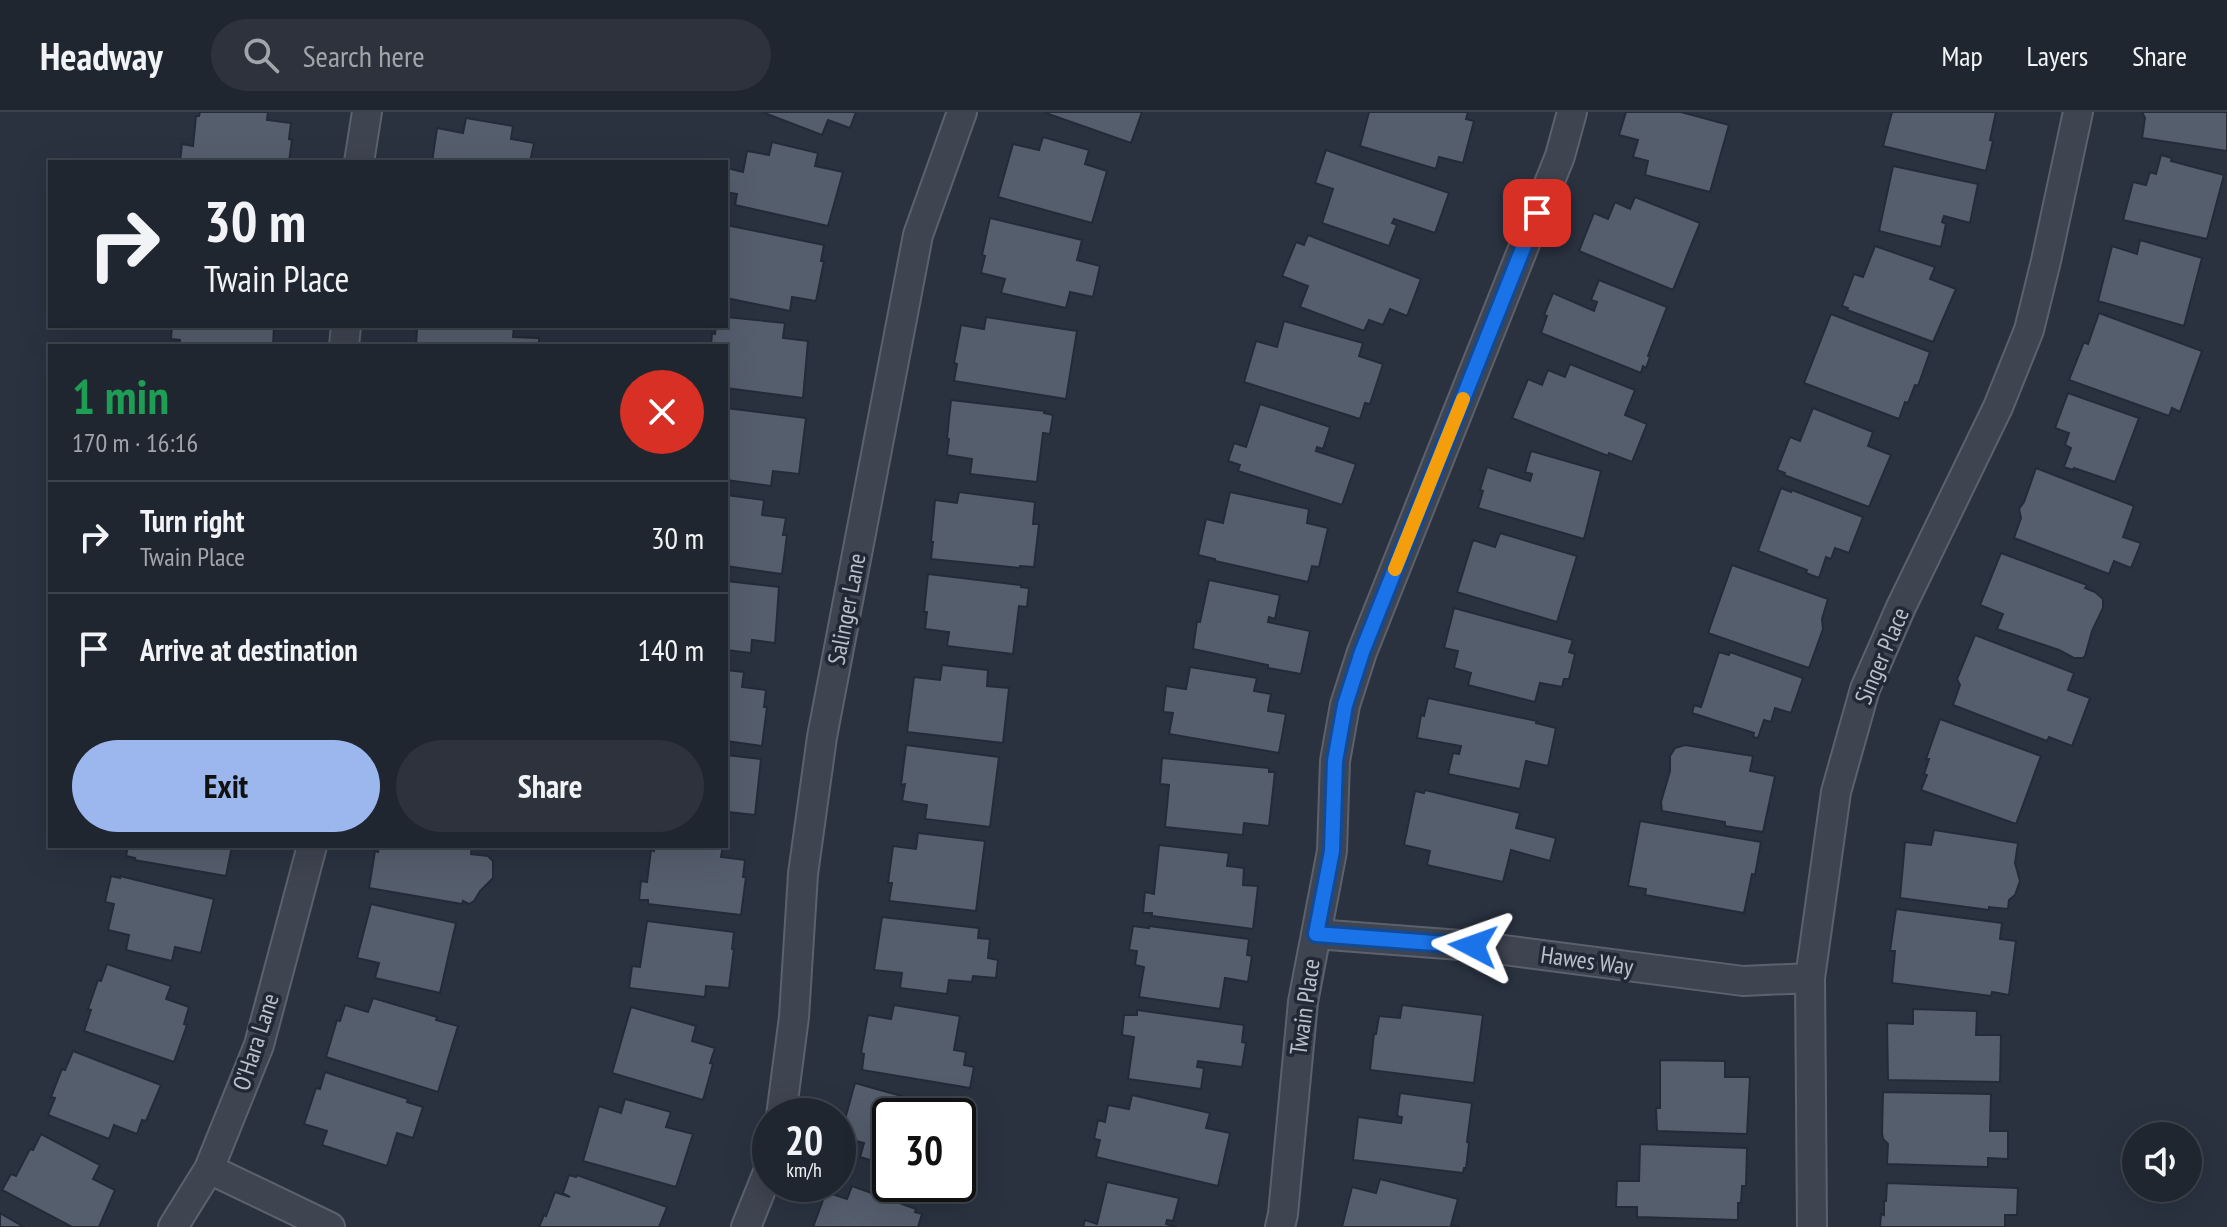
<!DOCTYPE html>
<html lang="en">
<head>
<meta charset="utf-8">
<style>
	body { margin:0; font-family:"PT Sans Narrow",sans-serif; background:#2d323c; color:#f1f3f6; height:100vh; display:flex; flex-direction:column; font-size:30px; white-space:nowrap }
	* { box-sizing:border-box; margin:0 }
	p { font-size:26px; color:#a2a5ab }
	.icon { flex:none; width:44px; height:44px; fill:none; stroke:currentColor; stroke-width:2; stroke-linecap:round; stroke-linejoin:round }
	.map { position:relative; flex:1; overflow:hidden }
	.side { position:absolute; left:48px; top:232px; width:680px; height:504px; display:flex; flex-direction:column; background:#202630; border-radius:0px; box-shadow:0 8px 32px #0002,0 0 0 2px #3d434c }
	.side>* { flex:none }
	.top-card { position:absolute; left:48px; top:48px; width:680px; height:168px; border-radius:0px; box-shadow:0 8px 32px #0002,0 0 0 2px #3d434c; background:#202630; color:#f1f3f6; overflow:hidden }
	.fabs { position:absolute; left:2122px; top:1010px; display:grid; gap:16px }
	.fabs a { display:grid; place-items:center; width:80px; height:80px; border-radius:50%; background:#202630; box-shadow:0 8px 32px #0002,0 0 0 2px #3d434c; font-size:40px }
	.speed { position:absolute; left:752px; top:986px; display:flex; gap:16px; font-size:40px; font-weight:700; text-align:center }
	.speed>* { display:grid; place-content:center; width:104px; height:104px; border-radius:50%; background:#202630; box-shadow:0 8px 32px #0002,0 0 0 2px #3d434c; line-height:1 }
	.speed small { font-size:20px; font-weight:400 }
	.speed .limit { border:4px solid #111; border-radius:12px; background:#fff; color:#111 }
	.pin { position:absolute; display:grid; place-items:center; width:68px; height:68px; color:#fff; margin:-34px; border-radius:16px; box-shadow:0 4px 12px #0006 }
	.me { position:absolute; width:88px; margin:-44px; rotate:274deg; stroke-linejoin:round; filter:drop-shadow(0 0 6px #0008) }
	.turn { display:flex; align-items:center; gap:28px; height:168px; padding:0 24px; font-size:36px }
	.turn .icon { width:104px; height:104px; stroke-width:2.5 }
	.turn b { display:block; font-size:56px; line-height:68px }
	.round { display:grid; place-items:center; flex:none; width:84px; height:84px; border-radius:42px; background:#2d323c }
	.headline { display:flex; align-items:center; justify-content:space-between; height:136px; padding:0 24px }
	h1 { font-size:48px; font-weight:800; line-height:60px; color:#1e9e55 }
	.primary-button { display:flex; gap:16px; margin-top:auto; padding:16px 24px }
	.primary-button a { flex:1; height:92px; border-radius:48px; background:#9cb7ee; color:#111; font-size:32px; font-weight:800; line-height:92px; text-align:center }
	.primary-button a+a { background:#2d323c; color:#f1f3f6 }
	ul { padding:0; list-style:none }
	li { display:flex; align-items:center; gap:24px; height:112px; padding:0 24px; border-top:2px solid #3d434c }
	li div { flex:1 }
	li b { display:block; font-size:30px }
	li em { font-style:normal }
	header { display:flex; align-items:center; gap:48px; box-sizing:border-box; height:112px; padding:0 40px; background:#202630; border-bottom:2px solid #3d434c }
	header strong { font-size:38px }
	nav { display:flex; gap:44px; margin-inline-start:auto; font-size:28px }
	.search { width:560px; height:72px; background:#2d323c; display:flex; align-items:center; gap:20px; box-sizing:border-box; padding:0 28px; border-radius:44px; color:#a2a5ab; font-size:30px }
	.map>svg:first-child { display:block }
	.building { fill:#555e6d; stroke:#242b38; stroke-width:2 }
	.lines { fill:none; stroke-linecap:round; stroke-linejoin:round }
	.street-casing { stroke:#5c626d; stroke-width:32 }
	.street { stroke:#3e4450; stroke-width:28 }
	.route-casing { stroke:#114b97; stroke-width:20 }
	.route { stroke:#1a73e8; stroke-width:14 }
	.slow { stroke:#f59e0b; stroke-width:14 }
	.labels { text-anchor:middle; stroke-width:7; stroke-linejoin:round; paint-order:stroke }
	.street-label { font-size:24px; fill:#bbc0ca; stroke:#222936 }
</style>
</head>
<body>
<header>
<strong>Headway</strong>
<div class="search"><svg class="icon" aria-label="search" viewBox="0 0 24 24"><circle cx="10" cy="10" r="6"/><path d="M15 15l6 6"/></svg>Search here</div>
<nav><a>Map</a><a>Layers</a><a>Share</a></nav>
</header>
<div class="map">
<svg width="2227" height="1115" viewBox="0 0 2227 1115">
	<rect width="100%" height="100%" fill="#2a3240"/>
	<path class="building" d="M 200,0 L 268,0 L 267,8 L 291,11 L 289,27 L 292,28 L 289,50 L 180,50 L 182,32 L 193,34 L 196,4 L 199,4 Z
		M 762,0 L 856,0 L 850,16 L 828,8 L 822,23 Z
		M 1043,0 L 1142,0 L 1131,31 Z
		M 1369,0 L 1468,0 L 1466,7 L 1474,9 L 1463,51 L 1439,45 L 1436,57 L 1360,34 Z
		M 1626,0 L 1681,0 L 1729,13 L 1710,80 L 1645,63 L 1648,49 L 1633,45 L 1638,28 L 1619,23 Z
		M 1892,0 L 1996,0 L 1990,28 L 1993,29 L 1986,59 L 1883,34 Z
		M 2142,0 L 2227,0 L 2227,39 L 2142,26 L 2145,6 Z
		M 466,6 L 513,14 L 511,27 L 534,31 L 530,50 L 432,50 L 437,16 L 463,21 Z
		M 1043,25 L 1089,38 L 1085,52 L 1107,59 L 1092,111 L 998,85 L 1013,32 L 1039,38 Z
		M 772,30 L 818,41 L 815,54 L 843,60 L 828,114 L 735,93 L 737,82 L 726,80 L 727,56 L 743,60 L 747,39 L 769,43 Z
		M 1326,38 L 1449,81 L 1435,121 L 1394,107 L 1392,111 L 1397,113 L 1389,134 L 1322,111 L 1333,77 L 1315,71 Z
		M 2161,43 L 2172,46 L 2171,49 L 2224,63 L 2207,127 L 2123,108 L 2133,70 L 2146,73 L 2150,60 L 2156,62 Z
		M 1893,54 L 1978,72 L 1970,111 L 1944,104 L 1942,110 L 1946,112 L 1941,135 L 1879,119 Z
		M 1635,85 L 1700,111 L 1673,178 L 1579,139 L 1594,101 L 1608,107 L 1615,90 L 1630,97 Z
		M 990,106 L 1082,128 L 1077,148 L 1100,154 L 1093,185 L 1070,180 L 1066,196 L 1001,181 L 1005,167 L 981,161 L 985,144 L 982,143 Z
		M 726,113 L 824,133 L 821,149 L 824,149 L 816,189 L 792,185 L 790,199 L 726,186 Z
		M 1308,123 L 1421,167 L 1407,204 L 1390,197 L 1383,213 L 1369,208 L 1364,219 L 1300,195 L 1308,174 L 1282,164 L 1296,130 L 1304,133 Z
		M 2140,128 L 2202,146 L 2184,214 L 2098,189 L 2112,134 L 2137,142 Z
		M 1875,134 L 1935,155 L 1930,167 L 1956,177 L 1933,230 L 1847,198 L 1848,196 L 1842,194 L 1854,162 L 1863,165 Z
		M 1599,168 L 1667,195 L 1648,244 L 1650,245 L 1646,256 L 1643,254 L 1641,261 L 1541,221 L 1547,204 L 1544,203 L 1553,181 L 1594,199 L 1597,190 L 1591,188 Z
		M 2099,201 L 2202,239 L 2180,300 L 2172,296 L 2169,304 L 2069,268 L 2084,230 L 2088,232 Z
		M 1831,202 L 1930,240 L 1918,274 L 1915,273 L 1908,291 L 1905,290 L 1899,307 L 1804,271 Z
		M 726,205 L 785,211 L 783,226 L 808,229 L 803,286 L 726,276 L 726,234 L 711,234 L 712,221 L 715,222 L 716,214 L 726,214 Z
		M 986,205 L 1077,219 L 1066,287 L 954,269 L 957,252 L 954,251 L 961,213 L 984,217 Z
		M 1284,209 L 1363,231 L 1359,244 L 1383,252 L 1370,292 L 1365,291 L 1360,307 L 1244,270 L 1256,229 L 1277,235 Z
		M 172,214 L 274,214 L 273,234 L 180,231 L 180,228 L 171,227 Z
		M 420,214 L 514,214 L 513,225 L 539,226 L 539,234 L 416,234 L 417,217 L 420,217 Z
		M 1570,252 L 1635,278 L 1625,303 L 1647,312 L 1632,350 L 1609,341 L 1608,344 L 1512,306 L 1528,267 L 1542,273 L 1548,258 L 1565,265 Z
		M 2068,281 L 2139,306 L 2115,370 L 2074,356 L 2073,358 L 2064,355 L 2071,336 L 2065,333 L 2069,321 L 2055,316 Z
		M 951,288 L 1045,299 L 1044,301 L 1053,303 L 1050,322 L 1043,321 L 1037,370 L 970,362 L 972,347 L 947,343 L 949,327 L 947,326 Z
		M 1260,292 L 1330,315 L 1323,337 L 1317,335 L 1316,339 L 1356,352 L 1342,393 L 1238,359 L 1240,353 L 1228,349 L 1234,331 L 1246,335 Z
		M 726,296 L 806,306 L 799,362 L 773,359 L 771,374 L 726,368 Z
		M 1813,296 L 1873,320 L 1868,334 L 1891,343 L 1869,395 L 1784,363 L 1785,361 L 1777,358 L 1790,325 L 1800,329 Z
		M 1531,339 L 1601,359 L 1584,427 L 1478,396 L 1483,379 L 1480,378 L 1487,355 L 1530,369 L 1532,362 L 1525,360 Z
		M 2036,356 L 2134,394 L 2123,425 L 2141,431 L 2131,456 L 2114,449 L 2109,462 L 2014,426 L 2021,406 L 2019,397 L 2024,390 Z
		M 1781,376 L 1791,380 L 1792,378 L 1863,405 L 1849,441 L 1835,436 L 1831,447 L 1826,445 L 1819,466 L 1806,461 L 1807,458 L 1758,439 Z
		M 959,380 L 1035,390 L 1033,412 L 1039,412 L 1034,455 L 1020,454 L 1020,456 L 931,447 L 933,430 L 931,430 L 935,388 L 957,391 Z
		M 1230,380 L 1309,397 L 1307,411 L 1328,416 L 1319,455 L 1312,454 L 1308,470 L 1215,449 L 1215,447 L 1198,443 L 1206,407 L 1223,411 Z
		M 726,383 L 764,388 L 762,403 L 786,406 L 783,423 L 787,423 L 782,462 L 726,454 Z
		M 1500,421 L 1577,444 L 1557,510 L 1457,480 L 1473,428 L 1495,435 Z
		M 2001,441 L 2087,473 L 2085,476 L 2095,480 L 2103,487 L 2103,496 L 2092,519 L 2085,544 L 2083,546 L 2074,546 L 2059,538 L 1997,517 L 2003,502 L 1980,493 Z
		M 1732,453 L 1828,487 L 1822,507 L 1823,517 L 1809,556 L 1708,521 Z
		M 928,462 L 1021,473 L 1021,475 L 1029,476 L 1027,495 L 1019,494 L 1013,542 L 947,534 L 949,520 L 925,517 L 927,500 L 924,500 Z
		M 1209,468 L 1280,483 L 1275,507 L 1269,505 L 1268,510 L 1310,519 L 1301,562 L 1268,556 L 1268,553 L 1193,537 L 1197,509 L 1200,510 Z
		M 726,469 L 779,475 L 775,531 L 752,528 L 751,541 L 726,538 Z
		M 1454,496 L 1573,528 L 1569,540 L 1575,542 L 1569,567 L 1564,567 L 1562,575 L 1540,571 L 1535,590 L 1468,573 L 1471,561 L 1454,556 L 1458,539 L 1444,536 Z
		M 1975,523 L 2074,561 L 2068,578 L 2090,586 L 2072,634 L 2049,625 L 2047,629 L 1953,593 L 1960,573 L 1957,567 Z
		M 1719,540 L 1729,543 L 1730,540 L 1803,566 L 1791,601 L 1775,596 L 1771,610 L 1764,608 L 1758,626 L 1753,625 L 1754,621 L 1692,601 L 1694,593 L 1701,595 Z
		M 942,553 L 988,558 L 987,574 L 1009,576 L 1003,631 L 907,620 L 914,565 L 940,568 Z
		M 1190,555 L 1257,566 L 1254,579 L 1271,582 L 1268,599 L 1286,602 L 1279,641 L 1169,622 L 1173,601 L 1163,600 L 1166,574 L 1186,577 Z
		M 726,558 L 744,560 L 742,575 L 766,578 L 764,595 L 767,595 L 762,634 L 726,629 Z
		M 1428,586 L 1537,609 L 1536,611 L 1556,616 L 1548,654 L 1526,649 L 1520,677 L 1448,662 L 1453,641 L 1459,642 L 1461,634 L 1417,626 L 1421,603 L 1424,604 Z
		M 1940,607 L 2041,644 L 2016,712 L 1921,678 L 1927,663 L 1924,662 L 1929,647 L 1926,647 Z
		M 906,633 L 999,645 L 990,715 L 925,707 L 927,693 L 902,689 L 905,672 L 901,673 Z
		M 1685,633 L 1753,644 L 1750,659 L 1775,664 L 1763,720 L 1725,714 L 1725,710 L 1662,699 L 1661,690 L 1670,659 L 1670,644 L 1675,636 Z
		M 726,643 L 761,647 L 755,703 L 729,700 L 727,714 Z
		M 1162,646 L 1269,656 L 1269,660 L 1275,660 L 1269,714 L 1244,711 L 1243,723 L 1165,715 L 1169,673 L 1160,672 Z
		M 1425,678 L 1520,701 L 1516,716 L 1556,726 L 1550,749 L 1511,738 L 1503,770 L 1427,753 L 1430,739 L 1404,733 L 1415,679 L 1424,681 Z
		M 1640,709 L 1761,730 L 1755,763 L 1752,762 L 1744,801 L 1645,783 L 1646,777 L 1628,774 Z
		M 1934,718 L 2018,731 L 2015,751 L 2020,769 L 2015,783 L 2009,788 L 2008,797 L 1989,795 L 1989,798 L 1900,786 L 1905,730 L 1931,733 Z
		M 918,721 L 985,729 L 976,799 L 889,789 L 892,771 L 888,771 L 893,734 L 916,737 Z
		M 1159,733 L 1229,741 L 1227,754 L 1244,756 L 1243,773 L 1258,774 L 1253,817 L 1152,804 L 1152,801 L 1143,801 L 1145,780 L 1154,782 Z
		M 128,734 L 232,734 L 226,764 L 134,748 L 135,746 L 126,744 Z
		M 379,734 L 472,734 L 471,742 L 488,744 L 493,749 L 493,766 L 480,779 L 474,789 L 469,792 L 463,789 L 462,792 L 369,776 L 375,739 L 378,740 Z
		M 654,734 L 723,734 L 721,745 L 745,748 L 743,765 L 746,765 L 741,803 L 648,792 L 648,788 L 639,788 L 641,769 L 647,770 L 651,738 L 654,739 Z
		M 111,764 L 120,766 L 120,764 L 214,787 L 201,841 L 175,835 L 172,849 L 126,838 L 129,823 L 108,818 L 114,792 L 105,790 Z
		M 371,792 L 456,811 L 440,881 L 375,866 L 379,851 L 357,846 Z
		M 1896,797 L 2002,811 L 2000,827 L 2016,829 L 2009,883 L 1992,880 L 1991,884 L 1892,871 L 1895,839 L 1890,839 Z
		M 882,805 L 979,816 L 978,826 L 990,827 L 988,846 L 998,848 L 996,866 L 973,864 L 972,870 L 949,868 L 947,882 L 900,876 L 902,861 L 874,858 Z
		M 647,809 L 734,820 L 732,837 L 734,837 L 729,876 L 706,874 L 705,885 L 629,876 L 632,854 L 640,855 Z
		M 1133,814 L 1149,816 L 1149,814 L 1249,827 L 1247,843 L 1252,844 L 1248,870 L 1225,866 L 1220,897 L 1139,885 L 1144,855 L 1135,853 L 1137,839 L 1129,838 Z
		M 107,852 L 171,874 L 166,887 L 189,895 L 184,912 L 187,913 L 174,950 L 84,919 L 91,898 L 88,897 L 98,868 L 101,869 Z
		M 373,886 L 437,905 L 436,908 L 458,914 L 438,980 L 326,945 L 337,908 L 340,909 L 345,893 L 368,900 Z
		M 894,893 L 960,904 L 954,938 L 966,940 L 964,953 L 974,955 L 970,976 L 862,958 L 864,942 L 861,941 L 868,903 L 891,907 Z
		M 1402,893 L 1483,903 L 1474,971 L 1370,958 L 1374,922 L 1376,922 L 1379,904 L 1400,906 Z
		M 631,895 L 696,914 L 692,929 L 715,936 L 710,951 L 713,952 L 703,988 L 612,961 Z
		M 1913,897 L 1977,899 L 1976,923 L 2001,923 L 2000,970 L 1888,968 L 1887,911 L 1913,912 Z
		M 1137,898 L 1244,913 L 1242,930 L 1246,931 L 1242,955 L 1198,949 L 1197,955 L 1204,956 L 1201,977 L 1128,967 L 1134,925 L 1122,923 L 1124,903 L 1137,903 Z
		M 73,939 L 161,973 L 146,1009 L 142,1008 L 137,1022 L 114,1013 L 109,1027 L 48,1003 L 55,986 L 51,985 L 62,957 L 65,958 Z
		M 1660,948 L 1725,949 L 1725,965 L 1750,965 L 1747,1022 L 1657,1019 L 1656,996 L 1660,996 Z
		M 325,960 L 408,987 L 407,990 L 423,995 L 413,1026 L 397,1021 L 387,1054 L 322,1033 L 327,1019 L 304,1012 L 316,976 L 320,977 Z
		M 855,971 L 948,997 L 946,1004 L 890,1004 L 890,1054 L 860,1045 L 864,1031 L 840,1025 Z
		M 1883,980 L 1991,982 L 1990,1019 L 2008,1019 L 2008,1047 L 1988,1046 L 1988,1055 L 1887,1052 L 1888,1032 L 1883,1027 L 1882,1021 Z
		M 1400,981 L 1472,991 L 1467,1030 L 1469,1031 L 1466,1056 L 1464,1056 L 1463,1061 L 1353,1048 L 1358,1005 L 1401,1011 L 1402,1005 L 1397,1004 Z
		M 1132,983 L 1210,1001 L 1206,1016 L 1230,1021 L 1218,1074 L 1096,1045 L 1100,1028 L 1094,1027 L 1098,1008 L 1105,1010 L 1108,993 L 1129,997 Z
		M 625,987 L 671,1000 L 666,1015 L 693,1022 L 676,1075 L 583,1049 L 599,994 L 621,1001 Z
		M 41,1022 L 100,1053 L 93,1067 L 115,1078 L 99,1115 L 72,1115 L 2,1078 L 11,1062 L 16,1064 L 30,1037 L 33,1038 Z
		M 1640,1032 L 1747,1036 L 1746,1074 L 1742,1074 L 1741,1091 L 1738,1091 L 1738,1108 L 1637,1105 L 1637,1095 L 1616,1095 L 1617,1069 L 1639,1069 Z
		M 569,1063 L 576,1065 L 577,1063 L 667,1095 L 659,1115 L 539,1115 L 544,1103 L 546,1104 L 555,1080 L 570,1085 L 563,1081 Z
		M 1380,1067 L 1458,1087 L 1451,1113 L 1460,1115 L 1342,1115 L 1352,1075 L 1376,1081 Z
		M 1107,1070 L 1179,1086 L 1173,1109 L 1167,1108 L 1166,1112 L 1177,1115 L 1083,1115 L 1085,1108 L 1097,1112 Z
		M 1887,1071 L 2018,1076 L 2017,1103 L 2005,1103 L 2005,1115 L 1880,1115 L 1881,1102 L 1884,1103 L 1884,1089 L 1886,1089 Z
		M 852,1074 L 916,1097 L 915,1100 L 922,1102 L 918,1115 L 813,1115 L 826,1080 L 847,1087 Z
		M 0,1101 L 24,1115 L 0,1115 Z"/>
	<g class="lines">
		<defs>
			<path id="street" d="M 359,50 L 367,0
				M 344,234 L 346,214
				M 1316,822 L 1473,834 L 1743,869 L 1810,866
				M 781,1004 L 794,905 L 803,762 L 822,625 L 918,123 L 962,0
				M 209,1057 L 330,1115
				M 173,1115 L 209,1057 L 259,933 L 312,734
				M 746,1115 L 770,1055
				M 1280,1115 L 1283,1102 L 1303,890 L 1332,739 L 1335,649 L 1345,593 L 1362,540 L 1560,44 L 1572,0
				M 1812,1115 L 1810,866 L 1836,680 L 1865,577 L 1901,495 L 1998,295 L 2029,218 L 2046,149 L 2078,0"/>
		</defs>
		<use href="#street" class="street-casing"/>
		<use href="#street" class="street"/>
	</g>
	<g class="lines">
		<defs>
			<path id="route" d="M 1473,834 L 1316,822 L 1332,739 L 1335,649 L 1345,593 L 1362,540 L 1537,101"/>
		</defs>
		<use href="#route" class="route-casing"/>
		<use href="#route" class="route"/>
		<path class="slow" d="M 1395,457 L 1463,287"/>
	</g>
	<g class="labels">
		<g class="street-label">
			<text transform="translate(847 497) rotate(-79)" y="8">Salinger Lane</text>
			<text transform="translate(1882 544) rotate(-67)" y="8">Singer Place</text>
			<text transform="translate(1587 849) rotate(8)" y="8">Hawes Way</text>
			<text transform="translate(1305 895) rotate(-82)" y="8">Twain Place</text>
			<text transform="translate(256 930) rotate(-72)" y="8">O'Hara Lane</text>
		</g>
	</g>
</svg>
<div class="fabs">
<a><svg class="icon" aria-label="sound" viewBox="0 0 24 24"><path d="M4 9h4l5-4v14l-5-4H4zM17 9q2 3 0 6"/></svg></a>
</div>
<div class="speed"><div>20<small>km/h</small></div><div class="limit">30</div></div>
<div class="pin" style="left:1537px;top:101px;background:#d93025"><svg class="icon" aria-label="arrive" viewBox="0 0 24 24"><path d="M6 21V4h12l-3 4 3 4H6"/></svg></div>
<svg class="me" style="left:1473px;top:834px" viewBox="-20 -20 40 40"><path d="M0-17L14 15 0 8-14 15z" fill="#1a73e8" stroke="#fff" stroke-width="4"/></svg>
<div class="top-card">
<div class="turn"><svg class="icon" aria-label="right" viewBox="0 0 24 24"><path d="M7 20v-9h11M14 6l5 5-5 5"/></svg><div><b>30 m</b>Twain Place</div></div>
</div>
<section class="side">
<div class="headline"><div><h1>1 min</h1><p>170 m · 16:16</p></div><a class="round" style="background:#d93025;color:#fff"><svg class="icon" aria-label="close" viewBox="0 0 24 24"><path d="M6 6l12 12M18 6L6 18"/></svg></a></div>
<ul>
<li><svg class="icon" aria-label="right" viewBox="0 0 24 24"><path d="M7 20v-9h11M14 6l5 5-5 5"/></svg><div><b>Turn right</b><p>Twain Place</p></div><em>30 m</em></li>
<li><svg class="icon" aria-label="arrive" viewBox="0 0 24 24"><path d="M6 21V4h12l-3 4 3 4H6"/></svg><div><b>Arrive at destination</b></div><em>140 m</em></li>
</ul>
<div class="primary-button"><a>Exit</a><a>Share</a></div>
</section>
</div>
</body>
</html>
